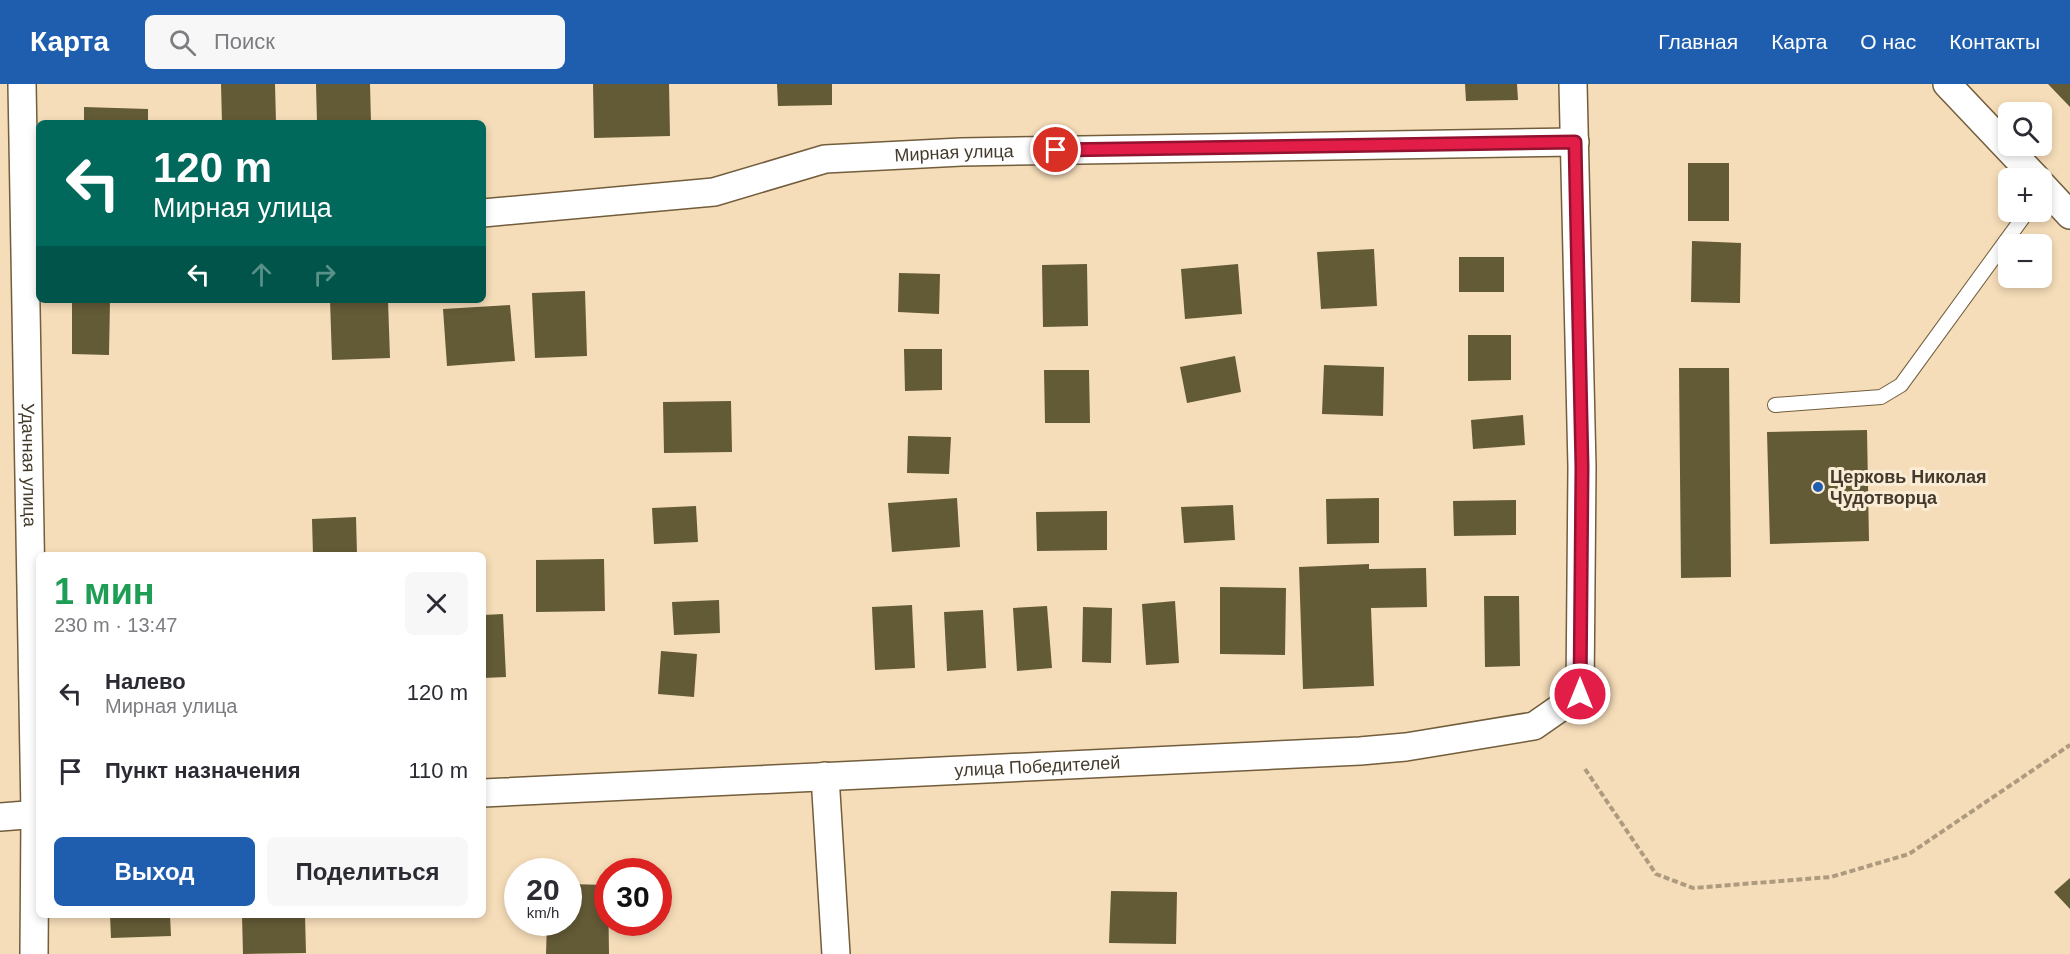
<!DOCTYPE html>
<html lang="ru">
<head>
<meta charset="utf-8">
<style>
	body { margin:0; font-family:Arial,sans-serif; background:#f7f7f7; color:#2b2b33; height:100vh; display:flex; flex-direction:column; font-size:22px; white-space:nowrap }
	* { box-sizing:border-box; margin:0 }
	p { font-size:20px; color:#7c7c81 }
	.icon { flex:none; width:33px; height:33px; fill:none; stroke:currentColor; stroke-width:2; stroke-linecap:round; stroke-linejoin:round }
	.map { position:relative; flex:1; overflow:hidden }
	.details { position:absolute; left:36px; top:468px; width:450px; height:366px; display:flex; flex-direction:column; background:#fff; border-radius:9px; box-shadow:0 3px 9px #0003 }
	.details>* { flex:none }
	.guide { position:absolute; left:36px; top:36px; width:450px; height:183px; border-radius:9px; box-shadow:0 3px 9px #0003; background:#00695c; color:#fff; overflow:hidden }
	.buttons { position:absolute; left:1998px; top:18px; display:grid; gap:12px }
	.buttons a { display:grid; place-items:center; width:54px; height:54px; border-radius:9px; background:#fff; box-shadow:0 3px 9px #0003; font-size:30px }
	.speed { position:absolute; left:504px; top:774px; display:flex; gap:12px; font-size:30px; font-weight:700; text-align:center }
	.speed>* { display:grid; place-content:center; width:78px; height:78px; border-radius:50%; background:#fff; box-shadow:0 3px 9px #0003; line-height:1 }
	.speed small { font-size:15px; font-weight:400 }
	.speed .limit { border:9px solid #d22; background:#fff; color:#111 }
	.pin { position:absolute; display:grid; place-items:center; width:51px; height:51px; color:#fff; margin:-26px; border:3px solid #fff; border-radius:50%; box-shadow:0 2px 6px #0007 }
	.me { position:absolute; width:66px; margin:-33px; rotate:0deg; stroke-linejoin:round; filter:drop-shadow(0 0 4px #0008) }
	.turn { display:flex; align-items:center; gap:21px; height:126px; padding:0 18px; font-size:27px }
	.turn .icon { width:78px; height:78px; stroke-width:2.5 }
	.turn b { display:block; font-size:42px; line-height:51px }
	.lanes { display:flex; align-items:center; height:57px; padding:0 18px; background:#0003; justify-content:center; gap:30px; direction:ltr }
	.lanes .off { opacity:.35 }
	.round { display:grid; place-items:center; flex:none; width:63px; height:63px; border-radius:9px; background:#f7f7f7 }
	.head { display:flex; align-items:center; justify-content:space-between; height:102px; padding:0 18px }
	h1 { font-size:36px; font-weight:700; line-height:45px; color:#1e9e55 }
	.action { display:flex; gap:12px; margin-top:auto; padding:12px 18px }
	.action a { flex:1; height:69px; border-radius:9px; background:#1f5eaf; color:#fff; font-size:24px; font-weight:700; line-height:69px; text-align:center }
	.action a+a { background:#f7f7f7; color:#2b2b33 }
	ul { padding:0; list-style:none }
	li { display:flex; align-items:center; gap:18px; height:78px; padding:0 18px }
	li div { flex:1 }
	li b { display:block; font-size:22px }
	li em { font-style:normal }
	header { display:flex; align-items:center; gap:36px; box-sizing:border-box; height:84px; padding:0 30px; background:#1f5eaf; color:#fff }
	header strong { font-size:28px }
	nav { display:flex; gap:33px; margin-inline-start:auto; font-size:21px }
	.search { width:420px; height:54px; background:#f7f7f7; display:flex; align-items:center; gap:15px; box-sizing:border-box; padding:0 21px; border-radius:9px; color:#7c7c81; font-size:22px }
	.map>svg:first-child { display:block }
	.building { fill:#635a36 }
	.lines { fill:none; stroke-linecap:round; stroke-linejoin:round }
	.service-casing { stroke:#725d3c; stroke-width:16 }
	.minor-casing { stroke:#725d3c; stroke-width:30 }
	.path { stroke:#ad9a7f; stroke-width:4; stroke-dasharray:6 3; stroke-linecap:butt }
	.service { stroke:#fff; stroke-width:14 }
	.minor { stroke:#fff; stroke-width:27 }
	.route-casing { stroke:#92132f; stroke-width:15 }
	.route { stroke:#e11d48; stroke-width:10 }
	.poi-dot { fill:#1f5eaf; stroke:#fbecd6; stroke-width:2 }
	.labels { text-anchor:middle; stroke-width:6; stroke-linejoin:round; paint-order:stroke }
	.street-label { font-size:18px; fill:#453b2c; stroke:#fbecd6 }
	.poi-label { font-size:18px; font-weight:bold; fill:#453b2c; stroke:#fbecd6; text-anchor:start }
</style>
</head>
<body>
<header>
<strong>Карта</strong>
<div class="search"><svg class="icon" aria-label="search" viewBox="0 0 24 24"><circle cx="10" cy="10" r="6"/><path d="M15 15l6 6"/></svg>Поиск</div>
<nav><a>Главная</a><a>Карта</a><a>О нас</a><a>Контакты</a></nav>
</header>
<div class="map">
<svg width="2070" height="870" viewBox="0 0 2070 870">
	<rect width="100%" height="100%" fill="#f6ddb9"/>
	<path class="building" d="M 221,0 L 275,0 L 276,39 L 222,39 Z
		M 316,0 L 370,0 L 371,39 L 317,39 Z
		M 593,0 L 669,0 L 670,52 L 594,54 Z
		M 777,0 L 832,0 L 832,21 L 778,22 Z
		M 1465,0 L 1517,0 L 1518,16 L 1466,17 Z
		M 2048,0 L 2070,0 L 2070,23 Z
		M 84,23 L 148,25 L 148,39 L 84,39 Z
		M 1688,79 L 1729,79 L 1729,137 L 1688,137 Z
		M 1692,157 L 1741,159 L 1740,219 L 1691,218 Z
		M 1374,165 L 1377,222 L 1321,225 L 1317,168 Z
		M 1459,173 L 1504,173 L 1504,208 L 1459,208 Z
		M 1087,180 L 1088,242 L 1043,243 L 1042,181 Z
		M 1238,180 L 1242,230 L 1185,235 L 1181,185 Z
		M 899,189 L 940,190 L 939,230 L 898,228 Z
		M 585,207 L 587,272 L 535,274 L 532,209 Z
		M 72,216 L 110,216 L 109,271 L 72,270 Z
		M 330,216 L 388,216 L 390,274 L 332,276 Z
		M 510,221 L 515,277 L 447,282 L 443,225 Z
		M 1468,251 L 1511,251 L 1511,296 L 1468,297 Z
		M 904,265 L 942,265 L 942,306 L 905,307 Z
		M 1235,272 L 1241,308 L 1187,319 L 1180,283 Z
		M 1324,281 L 1384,283 L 1383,332 L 1322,330 Z
		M 1679,284 L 1729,284 L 1731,493 L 1681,494 Z
		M 1044,286 L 1089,286 L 1090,339 L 1045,339 Z
		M 731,317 L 732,368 L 664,369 L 663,318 Z
		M 1523,331 L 1525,361 L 1473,365 L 1471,336 Z
		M 1867,346 L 1869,457 L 1770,460 L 1767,348 Z
		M 908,352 L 951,353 L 949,390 L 907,389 Z
		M 957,414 L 960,463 L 892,468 L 888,419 Z
		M 1379,414 L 1379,459 L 1327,460 L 1326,415 Z
		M 1516,416 L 1516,451 L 1454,452 L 1453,417 Z
		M 1233,421 L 1235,456 L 1184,459 L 1181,423 Z
		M 696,422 L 698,458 L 654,460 L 652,424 Z
		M 1107,427 L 1107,466 L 1037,467 L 1036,428 Z
		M 356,433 L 357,471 L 313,471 L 312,435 Z
		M 604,475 L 605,527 L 536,528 L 536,476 Z
		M 1369,480 L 1369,485 L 1426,484 L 1427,523 L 1371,524 L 1374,602 L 1303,605 L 1299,483 Z
		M 1220,503 L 1286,504 L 1285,571 L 1220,570 Z
		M 1484,512 L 1519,512 L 1520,582 L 1485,583 Z
		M 719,516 L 720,549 L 674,551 L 672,518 Z
		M 1175,517 L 1179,579 L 1146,581 L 1142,520 Z
		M 912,521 L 915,584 L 875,586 L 872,523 Z
		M 1047,522 L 1052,584 L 1017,587 L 1013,524 Z
		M 1083,523 L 1112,524 L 1111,579 L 1082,578 Z
		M 983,526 L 986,584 L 947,587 L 944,528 Z
		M 503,530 L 506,593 L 483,594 L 483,531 Z
		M 661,567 L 697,570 L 694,613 L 658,610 Z
		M 2070,794 L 2070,825 L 2054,808 Z
		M 568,800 L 608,801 L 609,870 L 546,870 L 547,838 L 568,838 Z
		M 1111,807 L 1177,808 L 1176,860 L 1109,859 Z
		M 110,831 L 170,831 L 171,852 L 111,854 Z
		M 242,831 L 305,831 L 306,869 L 243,870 Z"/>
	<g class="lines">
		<defs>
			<path id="service" d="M 1775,321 L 1881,313 L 1901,301 L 2027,128"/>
			<g id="minor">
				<path id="s1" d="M 22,0 L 35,730 L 34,870"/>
				<path d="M 1947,0 L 2036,94"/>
				<path d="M 2042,101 L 2070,131"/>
				<path id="s2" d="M 483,129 L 714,108 L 825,75 L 961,68 L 1575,58"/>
				<path d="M 825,692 L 836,870"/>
				<path id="s3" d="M 483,709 L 1360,667 L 1406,663 L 1534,642 L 1580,610 L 1582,383 L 1573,0"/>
				<path d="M 0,733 L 39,730"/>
			</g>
		</defs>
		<use href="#service" class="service-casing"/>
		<use href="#minor" class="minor-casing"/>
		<path class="path" d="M 1585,685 L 1656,790 L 1693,804 L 1831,793 L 1909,770 L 2070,661"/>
		<use href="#service" class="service"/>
		<use href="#minor" class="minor"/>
	</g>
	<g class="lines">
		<defs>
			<path id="route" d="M 1056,66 L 1575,58 L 1582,383 L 1580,610"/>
		</defs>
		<use href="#route" class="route-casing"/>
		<use href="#route" class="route"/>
	</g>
	<circle class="poi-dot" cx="1818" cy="403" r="6"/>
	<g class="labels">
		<g class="street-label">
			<text dy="6" stroke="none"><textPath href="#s2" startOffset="477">Мирная улица</textPath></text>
			<text dy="6" stroke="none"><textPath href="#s1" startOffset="381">Удачная улица</textPath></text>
			<text dy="6" stroke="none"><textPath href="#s3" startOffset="555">улица Победителей</textPath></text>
		</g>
		<g class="poi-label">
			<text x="1830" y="399">Церковь Николая<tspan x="1830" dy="21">Чудотворца</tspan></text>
		</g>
	</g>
</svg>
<div class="buttons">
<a><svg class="icon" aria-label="search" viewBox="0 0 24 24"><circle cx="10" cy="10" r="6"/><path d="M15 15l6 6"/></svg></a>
<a>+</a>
<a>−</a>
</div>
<div class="speed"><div>20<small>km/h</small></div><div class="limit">30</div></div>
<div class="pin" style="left:1056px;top:66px;background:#d93025"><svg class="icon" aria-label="arrive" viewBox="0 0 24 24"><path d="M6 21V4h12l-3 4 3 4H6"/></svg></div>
<svg class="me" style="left:1580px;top:610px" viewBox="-20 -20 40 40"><circle r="17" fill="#e11d48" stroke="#fff" stroke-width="3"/><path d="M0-11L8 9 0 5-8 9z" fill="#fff"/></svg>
<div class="guide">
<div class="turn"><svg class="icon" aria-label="left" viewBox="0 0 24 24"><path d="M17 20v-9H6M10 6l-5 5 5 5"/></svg><div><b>120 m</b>Мирная улица</div></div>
<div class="lanes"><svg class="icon" aria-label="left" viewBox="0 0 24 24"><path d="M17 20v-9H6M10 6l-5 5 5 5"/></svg><svg class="icon off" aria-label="ahead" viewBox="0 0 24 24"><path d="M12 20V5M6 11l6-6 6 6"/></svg><svg class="icon off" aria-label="right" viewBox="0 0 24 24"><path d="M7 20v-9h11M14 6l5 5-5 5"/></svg></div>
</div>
<section class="details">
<div class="head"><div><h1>1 мин</h1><p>230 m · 13:47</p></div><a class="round"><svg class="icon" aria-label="close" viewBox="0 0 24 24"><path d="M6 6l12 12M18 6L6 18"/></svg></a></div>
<ul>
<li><svg class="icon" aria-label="left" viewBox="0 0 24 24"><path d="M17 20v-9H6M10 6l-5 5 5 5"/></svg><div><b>Налево</b><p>Мирная улица</p></div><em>120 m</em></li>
<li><svg class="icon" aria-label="arrive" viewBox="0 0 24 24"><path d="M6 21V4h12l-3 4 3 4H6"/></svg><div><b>Пункт назначения</b></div><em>110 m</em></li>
</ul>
<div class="action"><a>Выход</a><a>Поделиться</a></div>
</section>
</div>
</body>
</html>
